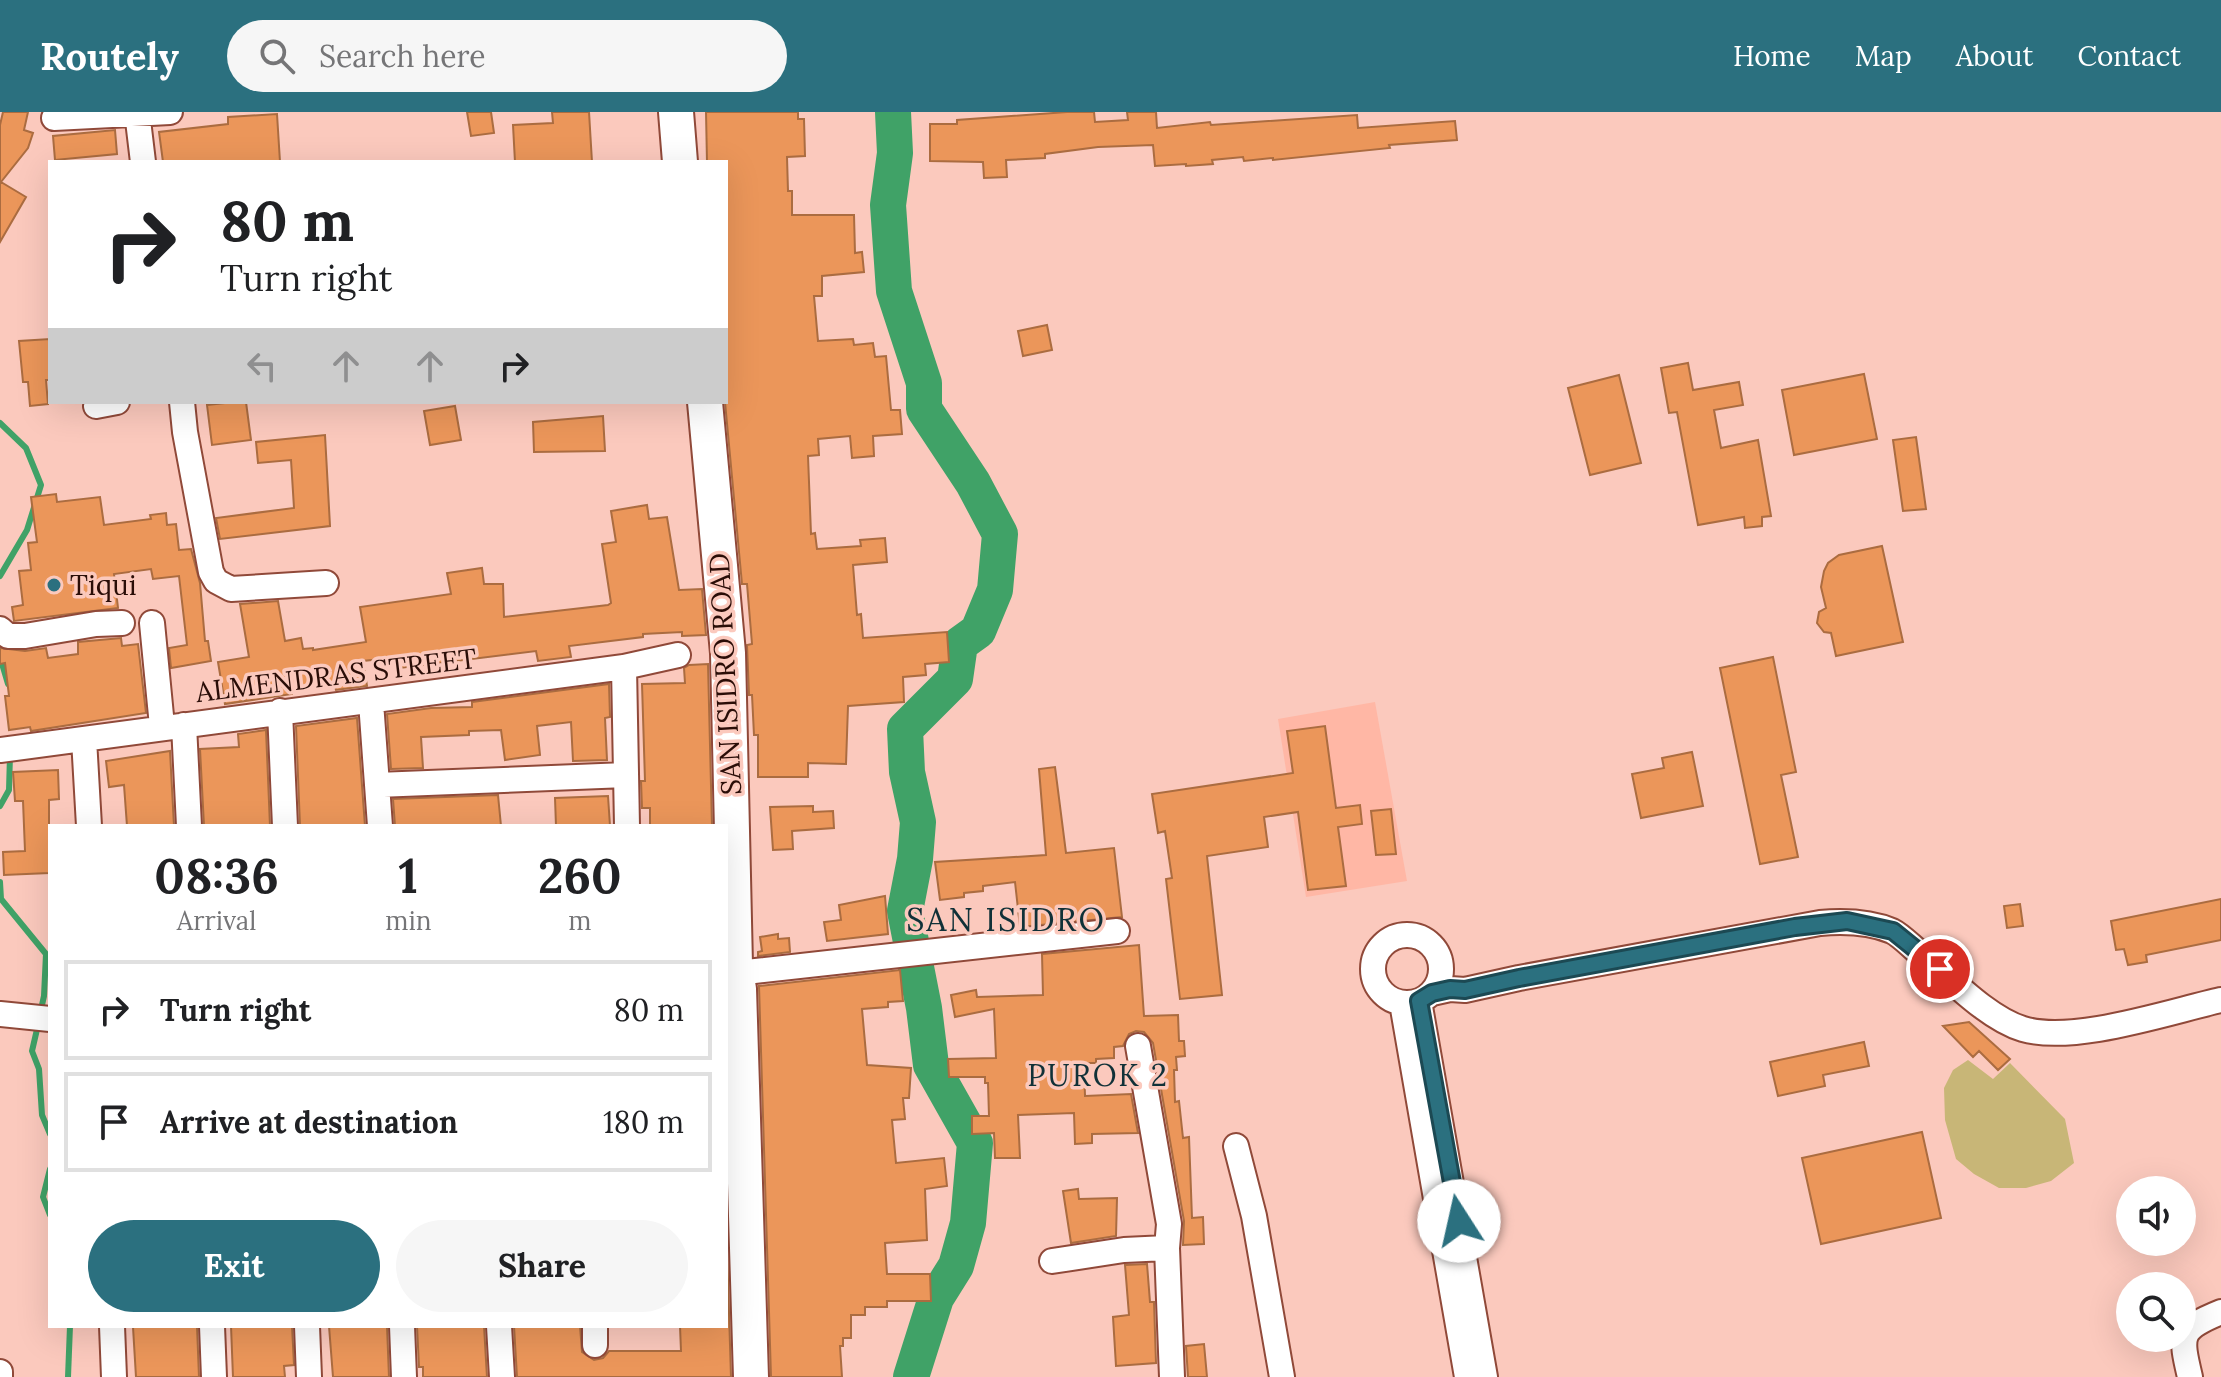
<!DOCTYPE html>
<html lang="en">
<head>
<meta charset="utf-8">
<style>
	body { margin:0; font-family:Lora,serif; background:#f6f6f6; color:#202124; height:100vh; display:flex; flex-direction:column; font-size:30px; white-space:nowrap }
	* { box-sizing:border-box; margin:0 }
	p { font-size:26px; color:#757577 }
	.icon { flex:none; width:44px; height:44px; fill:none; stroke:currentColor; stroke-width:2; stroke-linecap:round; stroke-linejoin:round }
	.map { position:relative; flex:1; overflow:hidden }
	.sheet { position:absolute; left:48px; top:712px; width:680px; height:504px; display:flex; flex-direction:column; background:#fff; border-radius:0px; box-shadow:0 8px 32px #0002 }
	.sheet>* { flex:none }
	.banner { position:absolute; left:48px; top:48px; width:680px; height:244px; border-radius:0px; box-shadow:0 8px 32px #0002; background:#fff; color:#202124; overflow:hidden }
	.controls { position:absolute; left:2116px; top:1064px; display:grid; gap:16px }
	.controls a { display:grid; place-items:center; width:80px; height:80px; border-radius:50%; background:#fff; box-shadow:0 8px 32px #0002; font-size:40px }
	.pin { position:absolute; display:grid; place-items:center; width:68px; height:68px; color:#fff; margin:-34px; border:4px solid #fff; border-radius:50%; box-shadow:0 2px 8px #0007 }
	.me { position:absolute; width:88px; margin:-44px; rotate:350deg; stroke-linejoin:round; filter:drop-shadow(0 0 6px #0008) }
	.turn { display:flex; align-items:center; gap:28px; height:168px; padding:0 40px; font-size:36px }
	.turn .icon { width:104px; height:104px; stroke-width:2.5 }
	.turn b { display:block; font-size:56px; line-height:68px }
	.lanes { display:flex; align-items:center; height:76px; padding:0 40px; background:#0003; justify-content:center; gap:40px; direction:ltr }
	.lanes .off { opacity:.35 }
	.eta { display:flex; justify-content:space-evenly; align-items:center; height:136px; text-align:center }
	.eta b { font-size:48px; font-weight:700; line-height:56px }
	.button { display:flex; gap:16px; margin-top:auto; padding:16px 40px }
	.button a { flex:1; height:92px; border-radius:48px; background:#2b707f; color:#fff; font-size:32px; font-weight:700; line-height:92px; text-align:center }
	.button a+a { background:#f6f6f6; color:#202124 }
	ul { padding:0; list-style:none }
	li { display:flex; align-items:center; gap:24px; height:100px; margin:0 16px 12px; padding:0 24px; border:4px solid #e0e0e0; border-radius:0px }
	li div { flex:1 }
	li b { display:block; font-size:30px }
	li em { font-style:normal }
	header { display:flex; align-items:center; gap:48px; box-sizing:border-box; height:112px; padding:0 40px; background:#2b707f; color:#fff }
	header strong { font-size:38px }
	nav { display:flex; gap:44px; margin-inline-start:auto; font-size:28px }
	.search { width:560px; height:72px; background:#f6f6f6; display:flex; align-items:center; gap:20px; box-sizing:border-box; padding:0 28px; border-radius:44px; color:#757577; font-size:30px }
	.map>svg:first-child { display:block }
	.built { fill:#ffb7a5 }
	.green { fill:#c8b677 }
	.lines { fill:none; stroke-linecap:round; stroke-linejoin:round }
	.stream { stroke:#40a267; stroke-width:6 }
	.river { stroke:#40a267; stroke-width:36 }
	.building { fill:#eb965a; stroke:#ab6c40; stroke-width:2 }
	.street-casing { stroke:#904939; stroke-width:28 }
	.secondary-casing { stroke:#904939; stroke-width:38 }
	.street { stroke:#fff; stroke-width:24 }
	.secondary { stroke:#fff; stroke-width:34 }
	.route-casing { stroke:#1c4953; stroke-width:20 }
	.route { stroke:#2b707f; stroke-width:14 }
	.poi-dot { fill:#2b707f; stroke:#fbc9bd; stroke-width:3 }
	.labels { text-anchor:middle; stroke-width:7; stroke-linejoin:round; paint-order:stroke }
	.poi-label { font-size:28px; fill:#2a0d07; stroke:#fbc9bd; text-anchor:start }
	.street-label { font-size:28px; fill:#2a0d07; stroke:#fbc9bd }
	.neighbourhood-label { font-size:30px; letter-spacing:2px; fill:#103138; stroke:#fbc9bd }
	.quarter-label { font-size:32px; letter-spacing:2px; fill:#103138; stroke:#fbc9bd }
</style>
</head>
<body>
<header>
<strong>Routely</strong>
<div class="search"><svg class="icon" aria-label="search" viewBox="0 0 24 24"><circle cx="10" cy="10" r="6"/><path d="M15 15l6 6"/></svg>Search here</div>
<nav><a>Home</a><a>Map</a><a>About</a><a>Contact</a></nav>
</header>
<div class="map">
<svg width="2221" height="1265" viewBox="0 0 2221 1265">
	<rect width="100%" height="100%" fill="#fbc9bd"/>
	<path class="built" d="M 1375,590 L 1407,769 L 1306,785 L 1278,607 Z"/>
	<path class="green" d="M 1968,948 L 1993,967 L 2010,951 L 2065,1007 L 2074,1051 L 2051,1069 L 2026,1076 L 1999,1076 L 1974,1062 L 1956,1047 L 1945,1008 L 1944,976 L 1953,958 Z"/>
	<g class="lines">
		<path class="stream" d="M 0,311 L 26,336 L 41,373 L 27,418 L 0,464
			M 0,545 L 8,572
			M 0,694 L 9,678 L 10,643
			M 0,770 L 1,787 L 46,842 L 44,884 L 40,902
			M 38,913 L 32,939 L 39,957 L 42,1003 L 50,1022
			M 50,1057 L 43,1085 L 50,1103
			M 68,1265 L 70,1214"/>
		<path class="river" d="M 893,0 L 895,41 L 888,93 L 894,179 L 924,271 L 924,297 L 973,371 L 1000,422 L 995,478 L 978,519 L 960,532 L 955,567 L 905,617 L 907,660 L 918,710 L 915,747 L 905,799 L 924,896 L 931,953 L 975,1031 L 968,1111 L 956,1154 L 936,1186 L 911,1265"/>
	</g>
	<path class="building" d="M 3,0 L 28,0 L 24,18 L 33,21 L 28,36 L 1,70 L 26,85 L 0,130 L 0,13 Z
		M 467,0 L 491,0 L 494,21 L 471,24 Z
		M 552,0 L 589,0 L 592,50 L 515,50 L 513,13 L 553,11 Z
		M 706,0 L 798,0 L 798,7 L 804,7 L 805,44 L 787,45 L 788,79 L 792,79 L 792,103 L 854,103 L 855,141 L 862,140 L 864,160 L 822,164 L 822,184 L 814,184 L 818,229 L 853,227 L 854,233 L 873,231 L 875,245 L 886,244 L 891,298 L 900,298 L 902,322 L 873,324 L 874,344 L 852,346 L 850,324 L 818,327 L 819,343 L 808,344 L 811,422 L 815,421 L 817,437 L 861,434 L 860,428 L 885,426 L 887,450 L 853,453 L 857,503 L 861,502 L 863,526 L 947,520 L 949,550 L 925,552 L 926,563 L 903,565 L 904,590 L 848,594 L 846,652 L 808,651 L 808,665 L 758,665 L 758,623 L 754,623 L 752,583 L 749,583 L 747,533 L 752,532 L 747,472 L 742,472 L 725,290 L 726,50 L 707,50 Z
		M 1067,0 L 1094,0 L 1095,10 L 1128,8 L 1127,0 L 1156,0 L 1157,16 L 1210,10 L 1211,13 L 1357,3 L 1358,16 L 1455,9 L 1457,28 L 1389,33 L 1390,36 L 1273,48 L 1273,46 L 1244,49 L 1243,45 L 1212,48 L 1213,52 L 1186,54 L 1186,52 L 1155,54 L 1153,33 L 1098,35 L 1045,42 L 1045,46 L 1006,48 L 1007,65 L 984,66 L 983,50 L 930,49 L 930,12 L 957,12 L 957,8 Z
		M 277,2 L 280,50 L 163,50 L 159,20 L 228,12 L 228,5 Z
		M 115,18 L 117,42 L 55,48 L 53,24 Z
		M 1047,213 L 1052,238 L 1023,244 L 1018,219 Z
		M 50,227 L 50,268 L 46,268 L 48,292 L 30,294 L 28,270 L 23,270 L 19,229 Z
		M 1688,251 L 1693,278 L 1739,270 L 1743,293 L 1714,298 L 1721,336 L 1758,328 L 1771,404 L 1762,405 L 1762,414 L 1745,416 L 1744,405 L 1698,413 L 1677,300 L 1669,301 L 1661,256 Z
		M 1864,262 L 1877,327 L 1794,343 L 1782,278 Z
		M 1619,263 L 1641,351 L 1590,363 L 1568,276 Z
		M 234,290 L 246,290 L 251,328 L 212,333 L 207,293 Z
		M 455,294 L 461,328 L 430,333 L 424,299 Z
		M 603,304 L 605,339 L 534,340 L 533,310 Z
		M 325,323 L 330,414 L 220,427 L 216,406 L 294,396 L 291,348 L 258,351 L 256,330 Z
		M 1916,325 L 1926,397 L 1903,399 L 1893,328 Z
		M 56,382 L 57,390 L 100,385 L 104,413 L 151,407 L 150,403 L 166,401 L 167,413 L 176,412 L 179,438 L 191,437 L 200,471 L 205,529 L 208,529 L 211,549 L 171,556 L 169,536 L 187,533 L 179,464 L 153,467 L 151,457 L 114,462 L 118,496 L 14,509 L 12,495 L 23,493 L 19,459 L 31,458 L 28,431 L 37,430 L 31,385 Z
		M 647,393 L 649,407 L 667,405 L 679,478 L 702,477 L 706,523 L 682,524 L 682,520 L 643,522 L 643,525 L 569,534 L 571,545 L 538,549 L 536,539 L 400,556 L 399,545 L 363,549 L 367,574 L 336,578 L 334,570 L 292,578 L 292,582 L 225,592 L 218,550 L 249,545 L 240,492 L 278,489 L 285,529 L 301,526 L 303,537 L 313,536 L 313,538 L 366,530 L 360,495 L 451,482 L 447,461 L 482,456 L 484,472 L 503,472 L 504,505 L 608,493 L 611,491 L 602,432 L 616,430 L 611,399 Z
		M 1882,434 L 1903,530 L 1836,544 L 1831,521 L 1824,520 L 1817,511 L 1819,500 L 1826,496 L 1821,475 L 1824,459 L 1828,451 L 1839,443 Z
		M 121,526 L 122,534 L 138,532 L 146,601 L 31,619 L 30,615 L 9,618 L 5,584 L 9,584 L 5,551 L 0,552 L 0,536 L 25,539 L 46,536 L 48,546 L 78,542 L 78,530 Z
		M 1773,545 L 1796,660 L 1781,663 L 1798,745 L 1760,752 L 1720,556 Z
		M 708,552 L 712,714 L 650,714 L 650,696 L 642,696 L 641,669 L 645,669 L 642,572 L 685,571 L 684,556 L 689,553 Z
		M 609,572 L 610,605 L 605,606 L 607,648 L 573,649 L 571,610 L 537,614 L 540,643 L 505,648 L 501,618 L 469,619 L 469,623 L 421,625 L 423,656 L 391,657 L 387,602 L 431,596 L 472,595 L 472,590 Z
		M 357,606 L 365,714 L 300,714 L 296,614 Z
		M 1325,614 L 1336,696 L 1360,693 L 1362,712 L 1338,715 L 1346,774 L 1308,778 L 1298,700 L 1264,705 L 1268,735 L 1207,744 L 1222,883 L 1180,887 L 1166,767 L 1172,766 L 1165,719 L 1158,721 L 1152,682 L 1293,661 L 1287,619 Z
		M 266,618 L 270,714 L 204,714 L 200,637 L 239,635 L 238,622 Z
		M 170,639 L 174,714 L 127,714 L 124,673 L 109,675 L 106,649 Z
		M 1692,640 L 1703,694 L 1641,706 L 1632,662 L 1664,656 L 1662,646 Z
		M 1055,655 L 1066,741 L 1114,736 L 1122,805 L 1020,815 L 1015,770 L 983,774 L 983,779 L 964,781 L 964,785 L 940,788 L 935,750 L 1046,743 L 1039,657 Z
		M 58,658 L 59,687 L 49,688 L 49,761 L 4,763 L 3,740 L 25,739 L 23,689 L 15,689 L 13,660 Z
		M 498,683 L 501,714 L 395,714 L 393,687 Z
		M 608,684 L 610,714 L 556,714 L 555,686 Z
		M 813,694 L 813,700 L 833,699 L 834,716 L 792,719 L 793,737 L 773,738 L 770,695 Z
		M 1391,697 L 1396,742 L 1376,743 L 1371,699 Z
		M 885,784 L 888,822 L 827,829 L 824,810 L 841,808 L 839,793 Z
		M 2221,787 L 2221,828 L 2146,843 L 2147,850 L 2128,853 L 2124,837 L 2116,838 L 2111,809 Z
		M 2020,792 L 2023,814 L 2007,816 L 2004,794 Z
		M 778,822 L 778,827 L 789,826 L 790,840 L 758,844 L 758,840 L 762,839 L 760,825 Z
		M 1139,833 L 1144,904 L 1178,903 L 1179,929 L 1184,929 L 1185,944 L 1176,945 L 1177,958 L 1174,958 L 1175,990 L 1179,989 L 1183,1026 L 1189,1025 L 1192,1106 L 1203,1105 L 1204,1132 L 1183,1133 L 1184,1109 L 1153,931 L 1144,920 L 1136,919 L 1129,922 L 1123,934 L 1114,935 L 1114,946 L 1096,947 L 1096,951 L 1084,951 L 1085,984 L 1131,982 L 1138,1021 L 1092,1022 L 1092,1031 L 1075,1032 L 1074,1001 L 1018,1003 L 1020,1046 L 995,1046 L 994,1021 L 972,1022 L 972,1004 L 989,1004 L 988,971 L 985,971 L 985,965 L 949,965 L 948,947 L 996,946 L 994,897 L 955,905 L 951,883 L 976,878 L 977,885 L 1043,883 L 1042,842 Z
		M 900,858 L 903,889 L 888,890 L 888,895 L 862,897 L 867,953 L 911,956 L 909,986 L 903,986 L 905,1007 L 892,1008 L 896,1051 L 944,1046 L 947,1074 L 925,1077 L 927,1128 L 885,1131 L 887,1162 L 930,1162 L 931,1189 L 887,1189 L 887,1195 L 865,1195 L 865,1203 L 851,1203 L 851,1226 L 843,1226 L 843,1234 L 840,1234 L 842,1265 L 771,1265 L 759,874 Z
		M 1969,910 L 2010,947 L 1998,958 L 1979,939 L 1973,945 L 1943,914 Z
		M 1864,930 L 1869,954 L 1823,963 L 1825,974 L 1778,984 L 1770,950 Z
		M 1922,1020 L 1941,1106 L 1821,1132 L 1802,1046 Z
		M 1078,1077 L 1079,1087 L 1117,1086 L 1116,1124 L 1071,1131 L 1063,1079 Z
		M 726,1104 L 731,1265 L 517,1265 L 514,1214 L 580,1214 L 582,1240 L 594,1248 L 603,1246 L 609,1239 L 681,1239 L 680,1214 L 726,1214 Z
		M 1147,1152 L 1150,1190 L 1154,1190 L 1156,1251 L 1116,1254 L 1113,1205 L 1129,1203 L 1125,1153 Z
		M 197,1214 L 199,1265 L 136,1265 L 133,1215 Z
		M 231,1214 L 292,1214 L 294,1253 L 284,1254 L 285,1265 L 233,1265 Z
		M 329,1214 L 387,1214 L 389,1265 L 333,1265 Z
		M 417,1214 L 484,1214 L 487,1265 L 423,1265 L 423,1255 L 419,1255 Z
		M 1204,1232 L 1207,1265 L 1188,1265 L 1186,1234 Z"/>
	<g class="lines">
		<defs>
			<path id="street" d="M 137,0 L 143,50
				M 54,6 L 170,0
				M 182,290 L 185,320 L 211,460 L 216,469 L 231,477 L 326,471
				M 96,294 L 117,290
				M 152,511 L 162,614
				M 0,517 L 8,524 L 25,524 L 96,512 L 122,511
				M 624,555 L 627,714
				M 371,590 L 380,714
				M 280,599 L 285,714
				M 184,613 L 189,714
				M 84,627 L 89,714
				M 0,638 L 624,555 L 678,543
				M 377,673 L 626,663
				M1373 857a34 34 0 1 1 68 0a34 34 0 1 1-68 0Z
				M 737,861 L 1117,819
				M 1432,881 L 1450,877 L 1465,878 L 1519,866 L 1820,811 C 1843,809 1870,810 1892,819 C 1900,823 1909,832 1916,838 C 1946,862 1986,906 2023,917 C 2074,932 2168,900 2221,888
				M 1419,889 L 1485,1265
				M 1402,891 L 1467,1265
				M 0,902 L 50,907
				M 1138,934 L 1169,1112 L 1167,1136 L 1172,1265
				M 1236,1034 L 1254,1104 L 1282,1265
				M 1052,1149 L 1124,1138 L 1167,1136
				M 112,1214 L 114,1265
				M 212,1214 L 214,1265
				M 307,1214 L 309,1265
				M 402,1214 L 404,1265
				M 499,1214 L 502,1265
				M 595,1214 L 595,1233
				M 0,1260 L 0,1265
				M 2190,1265 C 2180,1223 2179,1217 2221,1200"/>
			<path id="secondary" d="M 676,0 L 680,50
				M 705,290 L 728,541 L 735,853 L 739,877 L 751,1265"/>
		</defs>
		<use href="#street" class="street-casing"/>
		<use href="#secondary" class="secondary-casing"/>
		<use href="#street" class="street"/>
		<use href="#secondary" class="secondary"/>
	</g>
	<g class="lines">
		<defs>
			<path id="route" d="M 1459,1109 L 1419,889 L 1432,881 L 1450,877 L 1465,878 L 1519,866 L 1795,815 L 1847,809 L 1893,819 L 1940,857"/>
		</defs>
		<use href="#route" class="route-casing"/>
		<use href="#route" class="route"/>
	</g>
	<circle class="poi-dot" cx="54" cy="473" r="8"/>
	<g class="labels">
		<g class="poi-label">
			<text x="70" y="483">Tiqui</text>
		</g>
		<g class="street-label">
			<text transform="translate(725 562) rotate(-93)" y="10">SAN ISIDRO ROAD</text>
			<text transform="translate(336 563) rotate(-7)" y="10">ALMENDRAS STREET</text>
		</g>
		<g class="neighbourhood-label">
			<text x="1098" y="974">PUROK 2</text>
		</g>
		<g class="quarter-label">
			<text x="1006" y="819">SAN ISIDRO</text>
		</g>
	</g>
</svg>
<div class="controls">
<a><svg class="icon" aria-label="sound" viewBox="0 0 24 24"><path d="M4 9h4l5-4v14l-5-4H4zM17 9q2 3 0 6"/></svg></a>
<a><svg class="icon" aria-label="search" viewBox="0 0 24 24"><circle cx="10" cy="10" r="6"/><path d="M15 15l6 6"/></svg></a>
</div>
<div class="pin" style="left:1940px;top:857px;background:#d93025"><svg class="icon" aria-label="arrive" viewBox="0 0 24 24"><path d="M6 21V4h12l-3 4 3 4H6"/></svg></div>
<svg class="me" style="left:1459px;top:1109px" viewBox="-20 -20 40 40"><circle r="19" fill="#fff"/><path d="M0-13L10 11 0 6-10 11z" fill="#2b707f"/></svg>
<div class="banner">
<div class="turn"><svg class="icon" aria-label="right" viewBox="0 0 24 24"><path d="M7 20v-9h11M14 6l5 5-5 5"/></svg><div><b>80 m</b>Turn right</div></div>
<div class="lanes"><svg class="icon off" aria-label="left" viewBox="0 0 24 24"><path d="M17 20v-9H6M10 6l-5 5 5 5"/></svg><svg class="icon off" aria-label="ahead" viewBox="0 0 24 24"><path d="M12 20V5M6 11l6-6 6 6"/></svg><svg class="icon off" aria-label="ahead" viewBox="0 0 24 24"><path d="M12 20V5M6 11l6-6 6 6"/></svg><svg class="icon" aria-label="right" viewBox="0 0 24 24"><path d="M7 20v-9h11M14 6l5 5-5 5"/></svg></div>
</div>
<section class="sheet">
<div class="eta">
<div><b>08:36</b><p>Arrival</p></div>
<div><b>1</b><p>min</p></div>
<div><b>260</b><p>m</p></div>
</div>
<ul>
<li><svg class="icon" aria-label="right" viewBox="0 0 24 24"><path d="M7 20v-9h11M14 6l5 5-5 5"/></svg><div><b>Turn right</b></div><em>80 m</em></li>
<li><svg class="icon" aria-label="arrive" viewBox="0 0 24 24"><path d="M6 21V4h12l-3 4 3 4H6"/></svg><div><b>Arrive at destination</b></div><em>180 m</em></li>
</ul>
<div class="button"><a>Exit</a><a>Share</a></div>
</section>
</div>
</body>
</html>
